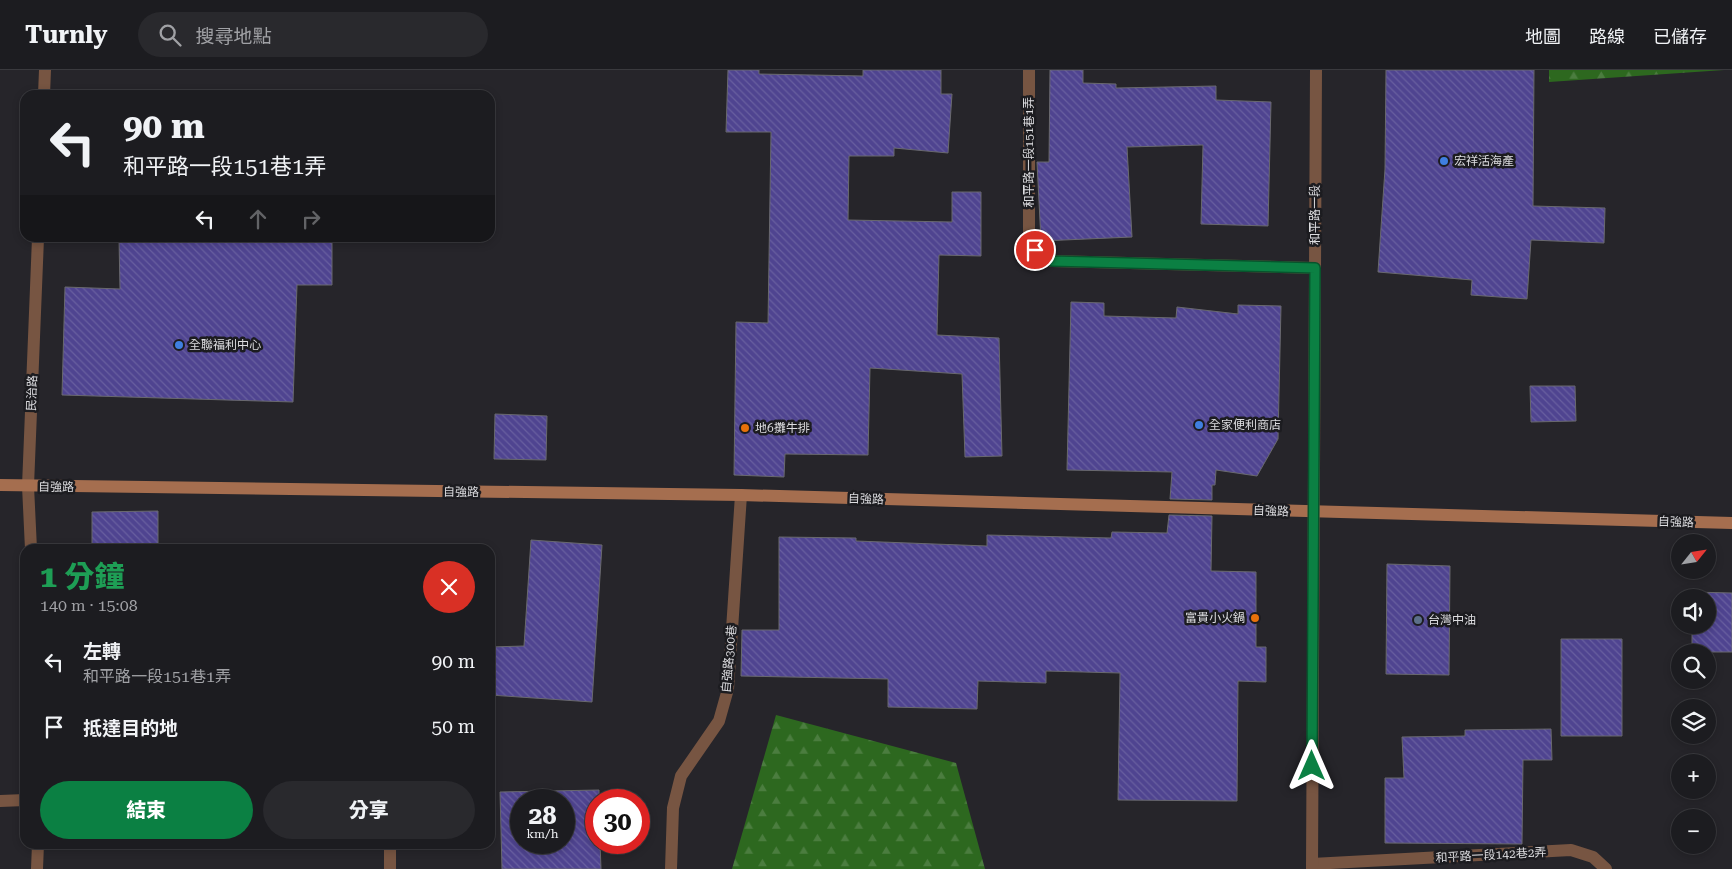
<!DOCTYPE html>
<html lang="zh-TW">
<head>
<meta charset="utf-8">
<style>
	body { margin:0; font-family:"Roboto Serif","Noto Sans TC",serif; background:#29292d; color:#f1f3f6; height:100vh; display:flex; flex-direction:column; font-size:19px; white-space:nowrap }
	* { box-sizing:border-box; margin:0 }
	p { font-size:16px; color:#a0a1a5 }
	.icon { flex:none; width:28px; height:28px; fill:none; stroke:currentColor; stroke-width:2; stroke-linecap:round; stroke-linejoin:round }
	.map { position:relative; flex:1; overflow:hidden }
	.sheet { position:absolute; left:20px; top:474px; width:475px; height:305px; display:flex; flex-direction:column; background:#1c1c20; border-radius:15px; box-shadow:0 2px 8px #0003,0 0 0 1px #3a3a3e }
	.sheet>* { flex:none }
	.hud { position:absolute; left:20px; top:20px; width:475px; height:152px; border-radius:15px; box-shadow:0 2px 8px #0003,0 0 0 1px #3a3a3e; background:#1c1c20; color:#f1f3f6; overflow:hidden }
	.needle { width:32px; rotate:60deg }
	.fabs { position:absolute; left:1671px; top:464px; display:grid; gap:10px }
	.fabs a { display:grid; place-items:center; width:45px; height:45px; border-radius:50%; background:#1c1c20; box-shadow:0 2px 8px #0003,0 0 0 1px #3a3a3e; font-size:25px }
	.speed { position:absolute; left:510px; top:719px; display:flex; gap:10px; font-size:25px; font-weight:700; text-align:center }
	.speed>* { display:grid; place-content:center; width:65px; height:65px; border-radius:50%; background:#1c1c20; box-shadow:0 2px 8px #0003,0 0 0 1px #3a3a3e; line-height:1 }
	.speed small { font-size:12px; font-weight:400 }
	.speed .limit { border:8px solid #d22; background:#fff; color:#111 }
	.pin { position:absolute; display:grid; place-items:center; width:42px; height:42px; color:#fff; margin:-21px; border:2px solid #fff; border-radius:50%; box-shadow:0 1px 5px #0007 }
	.me { position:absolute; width:55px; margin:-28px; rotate:0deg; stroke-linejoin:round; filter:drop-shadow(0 0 4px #0008) }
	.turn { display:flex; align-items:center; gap:18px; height:105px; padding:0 20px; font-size:22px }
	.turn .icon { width:65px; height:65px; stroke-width:2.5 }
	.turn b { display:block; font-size:35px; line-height:42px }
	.lanes { display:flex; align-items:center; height:48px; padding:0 20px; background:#0003; justify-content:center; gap:25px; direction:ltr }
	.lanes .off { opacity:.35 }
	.round { display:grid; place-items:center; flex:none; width:52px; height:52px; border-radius:26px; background:#29292d }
	.summary { display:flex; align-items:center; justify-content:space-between; height:85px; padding:0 20px }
	h1 { font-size:30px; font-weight:800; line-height:38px; color:#1e9e55 }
	.cta { display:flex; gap:10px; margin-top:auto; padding:10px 20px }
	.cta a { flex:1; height:58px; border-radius:30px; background:#0b8043; color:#fff; font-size:20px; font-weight:800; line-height:58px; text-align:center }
	.cta a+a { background:#29292d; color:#f1f3f6 }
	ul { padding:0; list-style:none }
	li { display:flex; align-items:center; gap:15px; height:65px; padding:0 20px }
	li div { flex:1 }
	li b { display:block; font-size:19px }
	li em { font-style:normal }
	header { display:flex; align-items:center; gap:30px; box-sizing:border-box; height:70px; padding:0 25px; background:#1c1c20; border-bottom:1px solid #3a3a3e }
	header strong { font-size:24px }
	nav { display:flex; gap:28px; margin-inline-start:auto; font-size:18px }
	.search { width:350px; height:45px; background:#29292d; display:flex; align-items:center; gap:12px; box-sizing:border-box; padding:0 18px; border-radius:28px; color:#a0a1a5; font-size:19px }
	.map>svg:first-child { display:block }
	.forest { fill:url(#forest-firs) }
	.building { fill:url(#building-back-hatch); stroke:#69696e; fill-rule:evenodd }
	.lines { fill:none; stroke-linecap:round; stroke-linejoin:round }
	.lane { stroke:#775542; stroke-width:12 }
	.street { stroke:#775542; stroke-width:12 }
	.secondary { stroke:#a56e4f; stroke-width:12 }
	.route-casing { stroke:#07532c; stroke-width:12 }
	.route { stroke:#0b8043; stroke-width:9 }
	.shop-dot { fill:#3f7fe0; stroke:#1c1c20; stroke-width:2 }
	.food-dot { fill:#e8710a; stroke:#1c1c20; stroke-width:2 }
	.service-dot { fill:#5c6f8a; stroke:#1c1c20; stroke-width:2 }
	.labels { text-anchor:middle; stroke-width:5; stroke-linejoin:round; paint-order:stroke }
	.street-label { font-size:12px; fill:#dddde0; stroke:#1c1c20 }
	.poi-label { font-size:12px; fill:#dddde0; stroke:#1c1c20; text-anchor:start }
</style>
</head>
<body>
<header>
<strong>Turnly</strong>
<div class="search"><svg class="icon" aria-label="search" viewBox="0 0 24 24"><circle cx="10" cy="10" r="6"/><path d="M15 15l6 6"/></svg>搜尋地點</div>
<nav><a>地圖</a><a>路線</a><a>已儲存</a></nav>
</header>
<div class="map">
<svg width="1732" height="799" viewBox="0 0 1732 799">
	<defs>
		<pattern id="forest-firs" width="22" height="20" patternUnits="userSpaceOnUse" patternTransform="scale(1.25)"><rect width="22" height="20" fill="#2d681f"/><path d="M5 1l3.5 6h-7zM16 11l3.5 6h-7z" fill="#4b7d3f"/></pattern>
		<pattern id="building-back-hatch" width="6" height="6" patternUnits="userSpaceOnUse" patternTransform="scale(1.25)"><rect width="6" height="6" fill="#4f4490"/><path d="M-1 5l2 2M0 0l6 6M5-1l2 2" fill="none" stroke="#685f9f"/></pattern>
	</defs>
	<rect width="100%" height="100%" fill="#26252a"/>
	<path class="forest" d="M 1549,0 L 1724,0 L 1549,12 Z
		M 776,645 L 956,693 L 985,799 L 732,799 Z"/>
	<path class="building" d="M 728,0 L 759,0 L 759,4 L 863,6 L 863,0 L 941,0 L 941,24 L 952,24 L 948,83 L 894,78 L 894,86 L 849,86 L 848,150 L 952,152 L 952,122 L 981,122 L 981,186 L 939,185 L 937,265 L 999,268 L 1002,386 L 965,387 L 962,304 L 870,298 L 868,385 L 785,384 L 784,407 L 734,405 L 736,252 L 768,253 L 771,62 L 726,62 Z
		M 1050,0 L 1083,0 L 1083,13 L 1116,14 L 1116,18 L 1216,16 L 1216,30 L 1271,32 L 1268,156 L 1201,154 L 1203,75 L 1127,77 L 1132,167 L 1041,171 L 1037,92 L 1049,92 Z
		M 1386,0 L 1534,0 L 1533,136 L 1605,138 L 1604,173 L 1531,170 L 1527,229 L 1471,225 L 1472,210 L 1378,202 L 1385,99 Z
		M 119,168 L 332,168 L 332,215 L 297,215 L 293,332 L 62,325 L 65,217 L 120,219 Z
		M 1071,232 L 1104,233 L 1104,246 L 1176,248 L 1177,237 L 1238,244 L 1238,235 L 1281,236 L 1278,369 L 1257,406 L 1216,400 L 1215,415 L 1212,415 L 1212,430 L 1170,429 L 1172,402 L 1067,400 Z
		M 1530,316 L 1575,316 L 1576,351 L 1531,352 Z
		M 495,344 L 547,346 L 546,390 L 494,389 Z
		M 158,441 L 158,479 L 92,479 L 92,442 Z
		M 1169,445 L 1212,446 L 1211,501 L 1256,502 L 1256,577 L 1266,577 L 1266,612 L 1238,611 L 1237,731 L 1118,730 L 1120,603 L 1046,601 L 1046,613 L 978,611 L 977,639 L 888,637 L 888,609 L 741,606 L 742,560 L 779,560 L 779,467 L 856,468 L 856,471 L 987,476 L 987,465 L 1111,468 L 1112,462 L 1167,463 Z
		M 531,470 L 602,475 L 592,632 L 490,625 L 490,577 L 524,576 Z
		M 1387,494 L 1450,496 L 1449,605 L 1386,604 Z
		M 1692,522 L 1732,523 L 1732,582 L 1692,582 L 1692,555 L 1708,555 L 1708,528 L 1692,528 Z
		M 1561,569 L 1622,569 L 1622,666 L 1561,666 Z
		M 1551,659 L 1552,690 L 1523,690 L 1522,774 L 1385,773 L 1385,708 L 1404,708 L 1402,667 L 1465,666 L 1465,660 Z
		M 599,720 L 599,730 L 596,730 L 596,772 L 600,772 L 601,799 L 502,799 L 500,722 ZM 521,730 L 564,730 L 564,772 L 521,772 Z"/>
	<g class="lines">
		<path class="lane" d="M 1029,0 L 1029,161 L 1035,180 L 1052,191 L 1315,198
			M 1312,794 L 1571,780 L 1593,787 L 1606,799
			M 390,799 L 390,776"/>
		<path class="street" d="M 44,25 L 45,0
			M 31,479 L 28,416 L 38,168
			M 0,731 L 25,730
			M 37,799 L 38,774
			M 671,799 L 673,738 L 681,706 L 719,651 L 728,619 L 741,425
			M 1312,799 L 1316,0"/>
		<path class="secondary" d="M 0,415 L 741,425 L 1732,453"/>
	</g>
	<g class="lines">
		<defs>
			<path id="route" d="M 1035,180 L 1052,191 L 1315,198 L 1312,696"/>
		</defs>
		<use href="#route" class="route-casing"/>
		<use href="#route" class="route"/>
	</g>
	<g class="shop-dot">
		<circle cx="1444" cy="91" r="5"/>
		<circle cx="179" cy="275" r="5"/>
		<circle cx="1199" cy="355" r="5"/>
	</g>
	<g class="food-dot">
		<circle cx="745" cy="358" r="5"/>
		<circle cx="1255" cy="548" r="5"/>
	</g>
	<circle class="service-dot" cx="1418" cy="550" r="5"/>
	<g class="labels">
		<g class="street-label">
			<text transform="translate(1029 82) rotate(-90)" y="4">和平路一段151巷1弄</text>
			<text transform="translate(1315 145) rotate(-90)" y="4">和平路一段</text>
			<text transform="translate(32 323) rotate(-88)" y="4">民治路</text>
			<text transform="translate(56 417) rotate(1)" y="4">自強路</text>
			<text transform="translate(461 422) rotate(1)" y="4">自強路</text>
			<text transform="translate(866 429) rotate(2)" y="4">自強路</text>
			<text transform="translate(1271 441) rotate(2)" y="4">自強路</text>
			<text transform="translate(1676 452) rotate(2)" y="4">自強路</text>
			<text transform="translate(729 589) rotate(-85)" y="4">自強路300巷</text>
			<text transform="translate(1491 785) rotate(-3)" y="4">和平路一段142巷2弄</text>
		</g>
		<g class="poi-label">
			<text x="1454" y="95">宏祥活海產</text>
			<text x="189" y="279">全聯福利中心</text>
			<text x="1209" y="359">全家便利商店</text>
			<text x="755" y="362">地6攤牛排</text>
			<text x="1245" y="552" text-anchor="end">富貴小火鍋</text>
			<text x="1428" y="554">台灣中油</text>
		</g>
	</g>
</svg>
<div class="fabs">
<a><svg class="needle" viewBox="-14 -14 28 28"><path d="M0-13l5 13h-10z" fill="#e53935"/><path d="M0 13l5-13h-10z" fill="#a0a1a5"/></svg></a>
<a><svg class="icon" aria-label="sound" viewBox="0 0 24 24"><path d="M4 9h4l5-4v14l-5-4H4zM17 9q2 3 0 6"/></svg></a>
<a><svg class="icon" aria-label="search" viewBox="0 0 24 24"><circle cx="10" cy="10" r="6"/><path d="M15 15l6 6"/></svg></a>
<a><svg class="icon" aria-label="layers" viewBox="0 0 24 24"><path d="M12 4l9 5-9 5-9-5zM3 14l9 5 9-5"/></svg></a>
<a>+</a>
<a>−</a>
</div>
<div class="speed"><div>28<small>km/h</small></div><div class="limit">30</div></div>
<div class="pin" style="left:1035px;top:180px;background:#d93025"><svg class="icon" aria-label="arrive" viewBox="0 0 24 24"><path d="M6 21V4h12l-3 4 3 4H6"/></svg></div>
<svg class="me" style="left:1312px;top:696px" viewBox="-20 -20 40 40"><path d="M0-17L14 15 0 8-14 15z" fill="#0b8043" stroke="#fff" stroke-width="4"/></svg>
<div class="hud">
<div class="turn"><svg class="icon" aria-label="left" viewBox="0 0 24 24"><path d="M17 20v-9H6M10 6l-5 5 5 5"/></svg><div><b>90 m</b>和平路一段151巷1弄</div></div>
<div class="lanes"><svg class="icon" aria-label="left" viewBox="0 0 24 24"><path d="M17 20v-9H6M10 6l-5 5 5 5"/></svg><svg class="icon off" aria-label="ahead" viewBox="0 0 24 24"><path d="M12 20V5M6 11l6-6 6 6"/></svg><svg class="icon off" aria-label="right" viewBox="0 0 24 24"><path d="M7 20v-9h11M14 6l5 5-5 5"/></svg></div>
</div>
<section class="sheet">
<div class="summary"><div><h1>1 分鐘</h1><p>140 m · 15:08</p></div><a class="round" style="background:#d93025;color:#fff"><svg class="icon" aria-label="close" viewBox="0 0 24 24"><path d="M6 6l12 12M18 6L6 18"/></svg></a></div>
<ul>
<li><svg class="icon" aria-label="left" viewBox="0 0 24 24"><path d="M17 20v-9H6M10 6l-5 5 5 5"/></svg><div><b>左轉</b><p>和平路一段151巷1弄</p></div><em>90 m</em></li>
<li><svg class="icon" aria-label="arrive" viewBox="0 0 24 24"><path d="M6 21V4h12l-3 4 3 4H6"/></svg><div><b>抵達目的地</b></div><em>50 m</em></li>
</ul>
<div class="cta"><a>結束</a><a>分享</a></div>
</section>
</div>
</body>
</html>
